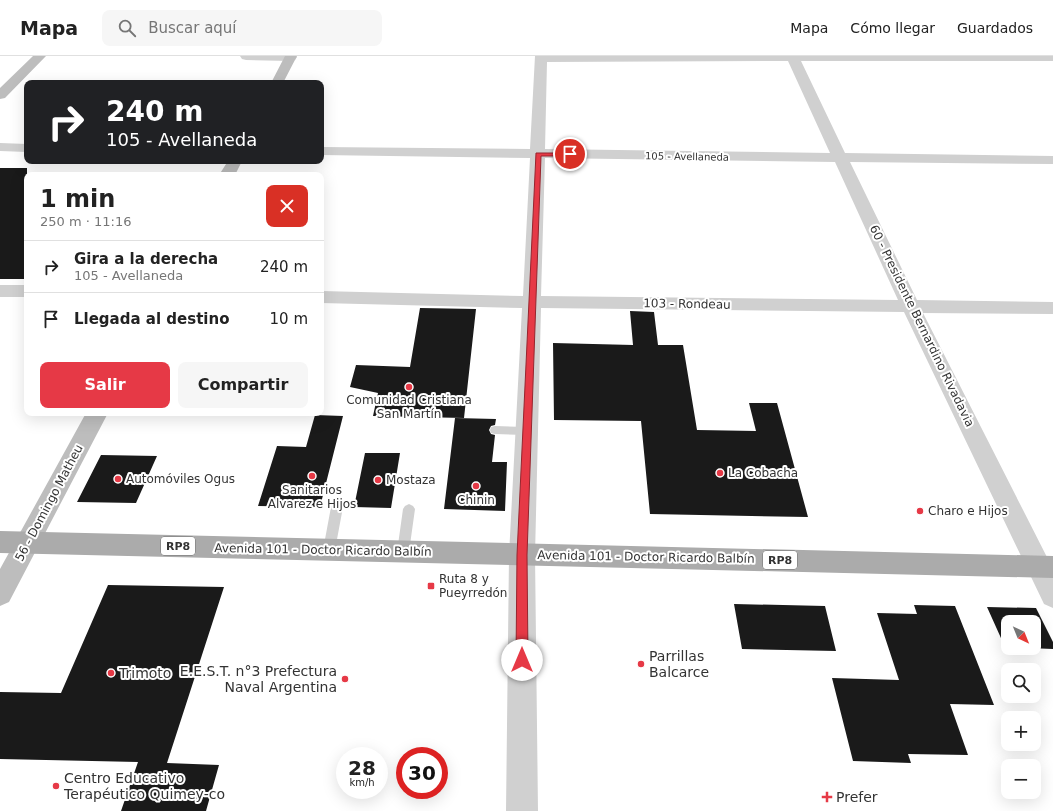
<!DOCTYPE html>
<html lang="es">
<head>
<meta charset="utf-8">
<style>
	body { margin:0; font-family:"DejaVu Sans",sans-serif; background:#f6f6f6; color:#222; height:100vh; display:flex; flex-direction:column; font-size:15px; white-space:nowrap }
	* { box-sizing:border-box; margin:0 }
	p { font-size:13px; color:#767676 }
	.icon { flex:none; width:22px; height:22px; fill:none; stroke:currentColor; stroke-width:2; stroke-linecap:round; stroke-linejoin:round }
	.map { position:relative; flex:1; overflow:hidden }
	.drawer { position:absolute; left:24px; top:116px; width:300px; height:244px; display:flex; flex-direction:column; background:#fff; border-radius:8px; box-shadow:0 4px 16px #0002 }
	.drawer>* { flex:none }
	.top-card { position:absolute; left:24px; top:24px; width:300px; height:84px; border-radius:8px; box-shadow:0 4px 16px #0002; background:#202124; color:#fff; overflow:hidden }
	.needle { width:26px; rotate:137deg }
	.controls { position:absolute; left:1001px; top:559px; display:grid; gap:8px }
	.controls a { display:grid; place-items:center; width:40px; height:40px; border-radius:8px; background:#fff; box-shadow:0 4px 16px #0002; font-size:20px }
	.speed { position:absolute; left:336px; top:691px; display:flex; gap:8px; font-size:20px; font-weight:700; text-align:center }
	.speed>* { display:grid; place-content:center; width:52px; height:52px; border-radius:50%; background:#fff; box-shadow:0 4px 16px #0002; line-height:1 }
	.speed small { font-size:10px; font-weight:400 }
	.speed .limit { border:6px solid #d22; background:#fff; color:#111 }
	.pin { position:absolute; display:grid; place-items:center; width:34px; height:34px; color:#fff; margin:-17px; border:2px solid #fff; border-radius:50%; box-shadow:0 1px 4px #0007 }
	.me { position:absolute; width:44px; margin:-22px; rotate:0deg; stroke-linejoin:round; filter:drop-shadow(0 0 3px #0008) }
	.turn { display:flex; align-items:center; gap:14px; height:84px; padding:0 16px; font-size:18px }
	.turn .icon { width:52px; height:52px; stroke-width:2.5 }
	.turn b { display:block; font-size:28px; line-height:34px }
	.round { display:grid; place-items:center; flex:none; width:42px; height:42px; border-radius:8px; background:#f6f6f6 }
	.headline { display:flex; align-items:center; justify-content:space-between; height:68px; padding:0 16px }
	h1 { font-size:24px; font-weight:700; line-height:30px }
	.primary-button { display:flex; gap:8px; margin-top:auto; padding:8px 16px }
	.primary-button a { flex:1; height:46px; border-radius:8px; background:#e63946; color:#fff; font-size:16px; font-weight:700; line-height:46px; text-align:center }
	.primary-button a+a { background:#f6f6f6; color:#222 }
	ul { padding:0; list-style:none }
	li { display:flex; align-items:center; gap:12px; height:52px; padding:0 16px; border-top:1px solid #e0e0e0 }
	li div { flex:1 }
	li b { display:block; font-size:15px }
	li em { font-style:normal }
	header { display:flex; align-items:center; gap:24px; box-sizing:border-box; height:56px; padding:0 20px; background:#fff; border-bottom:1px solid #e0e0e0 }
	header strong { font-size:19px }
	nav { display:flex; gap:22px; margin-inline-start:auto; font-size:14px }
	.search { width:280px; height:36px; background:#f6f6f6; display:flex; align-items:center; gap:10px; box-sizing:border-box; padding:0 14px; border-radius:8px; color:#767676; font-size:15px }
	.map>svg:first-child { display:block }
	.building { fill:#1a1a1a }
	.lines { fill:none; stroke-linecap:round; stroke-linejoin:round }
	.lane { fill:#d0d0d0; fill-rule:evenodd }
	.street { fill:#d0d0d0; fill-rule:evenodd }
	.secondary { fill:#bdbdbd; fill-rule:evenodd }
	.primary { fill:#ababab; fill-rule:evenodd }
	.route { fill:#e63946; stroke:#96252e }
	.poi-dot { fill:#e63946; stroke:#fff; stroke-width:1.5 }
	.labels { text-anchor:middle; stroke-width:4; stroke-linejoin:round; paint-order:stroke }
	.far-street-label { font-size:10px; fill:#333; stroke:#fff }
	.shield { fill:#fff; stroke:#707070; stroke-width:1 }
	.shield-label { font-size:11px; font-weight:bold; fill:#333 }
	.street-label { font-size:12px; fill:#333; stroke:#fff }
	.poi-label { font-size:12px; fill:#333; stroke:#fff; text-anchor:start }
	.near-poi-label { font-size:14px; fill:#333; stroke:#fff; text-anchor:start }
</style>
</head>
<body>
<header>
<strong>Mapa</strong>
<div class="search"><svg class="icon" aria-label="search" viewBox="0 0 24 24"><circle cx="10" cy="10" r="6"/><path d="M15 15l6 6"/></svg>Buscar aquí</div>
<nav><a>Mapa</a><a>Cómo llegar</a><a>Guardados</a></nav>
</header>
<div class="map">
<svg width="1053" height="755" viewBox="0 0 1053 755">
	<rect width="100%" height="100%" fill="#fff"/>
	<path class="building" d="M 0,112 L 27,112 L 27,223 L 0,223 Z
		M 420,252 L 476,253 L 464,362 L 373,360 L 378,337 L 350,331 L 356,309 L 410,311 Z
		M 630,255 L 654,256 L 658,289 L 683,289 L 697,374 L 756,375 L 749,347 L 777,347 L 808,461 L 650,458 L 641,365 L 554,364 L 553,287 L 633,289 Z
		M 315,359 L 343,360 L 320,451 L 258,450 L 277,390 L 306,391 Z
		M 455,362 L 496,363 L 495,369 L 491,370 L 489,374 L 491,378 L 495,379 L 492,406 L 507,406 L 505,455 L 444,453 Z
		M 365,397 L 400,397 L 391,452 L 354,451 Z
		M 101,399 L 157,400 L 136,447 L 77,446 Z
		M 108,529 L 224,531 L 167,707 L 219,709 L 206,755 L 121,755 L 138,706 L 0,703 L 0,636 L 61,637 Z
		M 734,548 L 825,550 L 836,595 L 742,593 Z
		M 914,549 L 955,550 L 994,649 L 950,648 L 968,699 L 908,698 L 911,707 L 853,705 L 832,622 L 899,624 L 877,557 L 917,558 Z
		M 987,551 L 1036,552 L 1053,586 L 1053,593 L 1028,592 L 1034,592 L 1034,566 L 1008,566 L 1008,592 L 1005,591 Z"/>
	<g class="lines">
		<path class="lane" d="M 495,370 L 526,371 L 530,372 L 531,375 L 530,378 L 526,379 L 495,378 L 491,377 L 490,374 L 491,371 Z
			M 337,446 L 341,448 L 343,451 L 335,494 L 333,498 L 329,499 L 325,498 L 323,494 L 331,451 L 333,448 Z
			M 409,448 L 413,450 L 415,453 L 409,496 L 407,500 L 403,501 L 399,500 L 397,496 L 403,453 L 405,450 Z"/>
		<path class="street" d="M 240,0 L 296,0 L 297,1 L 295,4 L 291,5 L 246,4 L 242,3 Z
			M 535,0 L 1053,0 L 1053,5 L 801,5 L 845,97 L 1053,100 L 1053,108 L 850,106 L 917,244 L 1053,246 L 1053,258 L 923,257 L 1053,513 L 1053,552 L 1044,548 L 904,256 L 541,252 L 535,499 L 538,755 L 506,755 L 509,499 L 522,252 L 321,247 L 321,235 L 523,240 L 530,102 L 321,99 L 321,91 L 530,93 ZM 788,5 L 830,97 L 545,93 L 547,6 ZM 545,102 L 835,106 L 898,244 L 541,240 Z
			M 0,87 L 27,88 L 27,96 L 0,95 Z
			M 0,229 L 27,229 L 27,241 L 0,241 Z"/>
		<path class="secondary" d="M 33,0 L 46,0 L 5,42 L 0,43 L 0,32 Z
			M 285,0 L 297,0 L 283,27 L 271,27 Z
			M 228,105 L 242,105 L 235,119 L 219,119 Z
			M 86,357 L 108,357 L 9,546 L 0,550 L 0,513 Z"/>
		<path class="primary" d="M 0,475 L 1053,500 L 1053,522 L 0,497 Z"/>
	</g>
	<path class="route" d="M 536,97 L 570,97 L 573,98 L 570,100 L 541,100 L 527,499 L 528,604 L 526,608 L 522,610 L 518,608 L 516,604 L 517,499 Z"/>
	<g class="poi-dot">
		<circle cx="409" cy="331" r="4"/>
		<circle cx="720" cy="417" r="4"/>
		<circle cx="312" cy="420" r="4"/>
		<circle cx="118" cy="423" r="4"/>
		<circle cx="378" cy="424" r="4"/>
		<circle cx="476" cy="430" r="4"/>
		<circle cx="920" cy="455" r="4"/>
		<rect x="427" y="526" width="8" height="8" rx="2"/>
		<circle cx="641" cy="608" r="4"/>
		<circle cx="111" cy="617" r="4"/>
		<circle cx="345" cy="623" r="4"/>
		<circle cx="56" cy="730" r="4"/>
		<path d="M825 735h4v4h4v4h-4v4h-4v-4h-4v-4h4z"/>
	</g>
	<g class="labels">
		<g class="far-street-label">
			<text transform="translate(687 100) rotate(1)" y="4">105 - Avellaneda</text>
		</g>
		<g class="shield">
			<rect x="161" y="481" width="34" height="18" rx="3"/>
			<rect x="763" y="495" width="34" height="18" rx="3"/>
		</g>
		<g class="shield-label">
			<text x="178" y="494">RP8</text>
			<text x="780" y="508">RP8</text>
		</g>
		<g class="street-label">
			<text transform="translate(687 248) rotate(1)" y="4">103 - Rondeau</text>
			<text transform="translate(922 270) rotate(64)" y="4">60 - Presidente Bernardino Rivadavia</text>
			<text transform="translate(49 447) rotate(-62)" y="4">56 - Domingo Matheu</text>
			<text transform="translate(323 494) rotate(1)" y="4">Avenida 101 - Doctor Ricardo Balbín</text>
			<text transform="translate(646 501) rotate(1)" y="4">Avenida 101 - Doctor Ricardo Balbín</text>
		</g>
		<g class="poi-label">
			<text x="409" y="348" text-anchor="middle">Comunidad Cristiana<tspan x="409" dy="14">San Martín</tspan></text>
			<text x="728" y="421">La Cobacha</text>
			<text x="126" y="427">Automóviles Ogus</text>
			<text x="386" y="428">Mostaza</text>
			<text x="312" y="438" text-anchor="middle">Sanitarios<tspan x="312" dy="14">Alvarez e Hijos</tspan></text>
			<text x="476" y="448" text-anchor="middle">Chinin</text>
			<text x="928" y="459">Charo e Hijos</text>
			<text x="439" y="527">Ruta 8 y<tspan x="439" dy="14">Pueyrredón</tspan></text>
		</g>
		<g class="near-poi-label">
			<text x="649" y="605">Parrillas<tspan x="649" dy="16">Balcarce</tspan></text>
			<text x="337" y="620" text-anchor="end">E.E.S.T. n°3 Prefectura<tspan x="337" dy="16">Naval Argentina</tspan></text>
			<text x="119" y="622">Trimoto</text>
			<text x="64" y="727">Centro Educativo<tspan x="64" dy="16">Terapéutico Quimey-co</tspan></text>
			<text x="836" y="746">Prefer</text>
		</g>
	</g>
</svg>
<div class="controls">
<a><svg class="needle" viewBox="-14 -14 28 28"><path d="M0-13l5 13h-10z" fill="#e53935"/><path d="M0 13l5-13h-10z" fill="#767676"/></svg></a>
<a><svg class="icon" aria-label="search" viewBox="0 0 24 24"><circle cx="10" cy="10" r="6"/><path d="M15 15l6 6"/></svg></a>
<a>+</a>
<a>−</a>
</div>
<div class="speed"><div>28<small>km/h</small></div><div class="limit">30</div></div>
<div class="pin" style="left:570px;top:98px;background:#d93025"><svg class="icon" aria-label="arrive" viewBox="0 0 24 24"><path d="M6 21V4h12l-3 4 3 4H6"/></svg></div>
<svg class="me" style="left:522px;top:604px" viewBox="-20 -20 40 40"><circle r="19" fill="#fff"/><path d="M0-13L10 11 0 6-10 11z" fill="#e63946"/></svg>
<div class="top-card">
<div class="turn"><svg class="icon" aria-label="right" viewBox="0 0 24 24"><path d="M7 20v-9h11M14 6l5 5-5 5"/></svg><div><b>240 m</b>105 - Avellaneda</div></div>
</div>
<section class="drawer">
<div class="headline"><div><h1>1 min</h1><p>250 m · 11:16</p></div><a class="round" style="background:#d93025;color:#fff"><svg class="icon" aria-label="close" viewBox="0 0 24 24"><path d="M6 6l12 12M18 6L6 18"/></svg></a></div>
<ul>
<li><svg class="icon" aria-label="right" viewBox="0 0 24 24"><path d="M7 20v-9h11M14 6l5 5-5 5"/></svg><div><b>Gira a la derecha</b><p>105 - Avellaneda</p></div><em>240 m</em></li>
<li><svg class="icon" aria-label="arrive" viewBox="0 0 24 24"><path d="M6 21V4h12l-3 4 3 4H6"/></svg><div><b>Llegada al destino</b></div><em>10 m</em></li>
</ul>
<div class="primary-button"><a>Salir</a><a>Compartir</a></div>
</section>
</div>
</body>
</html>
